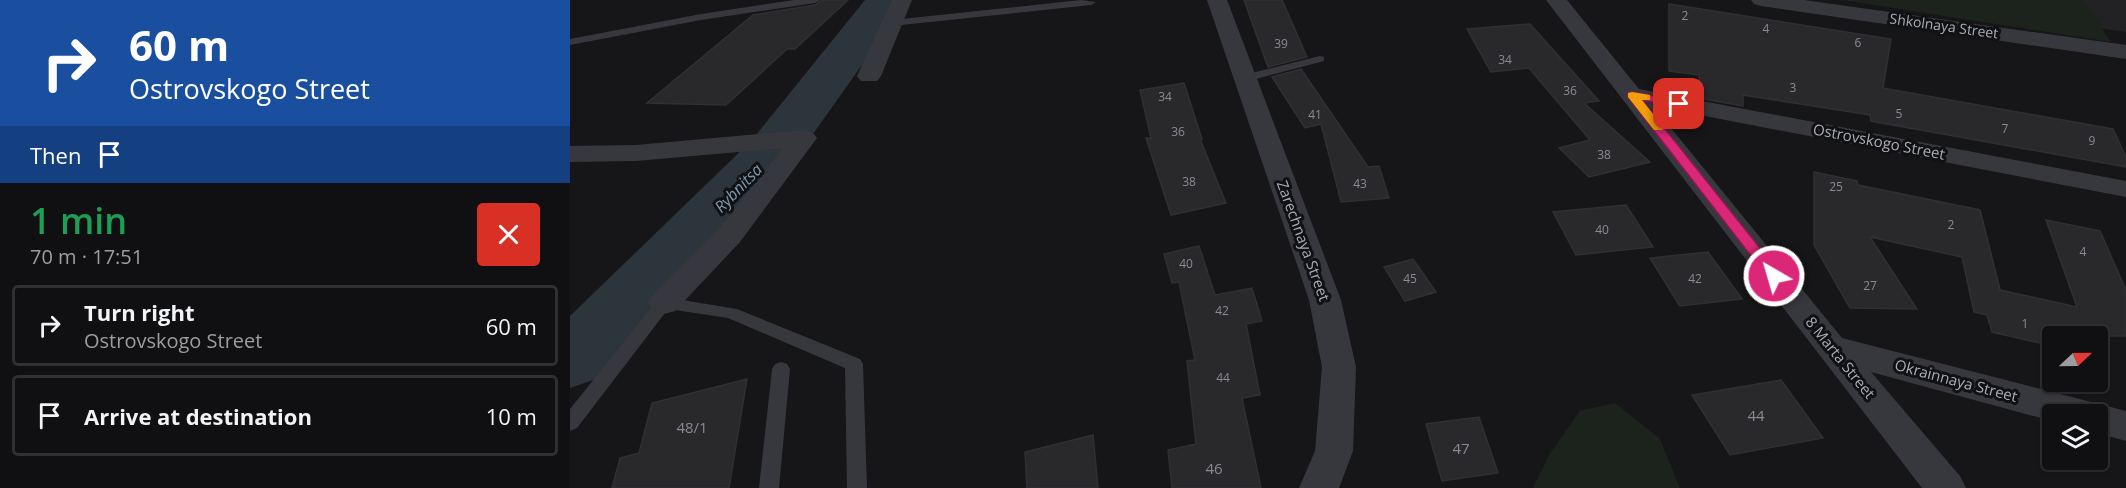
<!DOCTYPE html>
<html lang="en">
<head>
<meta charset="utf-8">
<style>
	body { margin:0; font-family:"Open Sans",sans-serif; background:#1e1e20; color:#f1f3f6; height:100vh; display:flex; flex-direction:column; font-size:22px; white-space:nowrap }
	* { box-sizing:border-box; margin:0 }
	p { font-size:20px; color:#9c9d9f }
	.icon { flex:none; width:33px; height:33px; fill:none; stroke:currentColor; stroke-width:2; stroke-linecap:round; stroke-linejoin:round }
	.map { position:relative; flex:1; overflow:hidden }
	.panel { display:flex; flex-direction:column; background:#101012; width:570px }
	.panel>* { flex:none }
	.guide { background:#1a4fa0; color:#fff; overflow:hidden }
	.needle { width:39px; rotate:68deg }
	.tools { position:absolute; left:1472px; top:326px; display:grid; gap:12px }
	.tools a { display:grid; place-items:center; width:66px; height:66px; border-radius:6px; background:#101012; box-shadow:0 2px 4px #0004,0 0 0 2px #303032; font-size:30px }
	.pin { position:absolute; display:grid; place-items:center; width:51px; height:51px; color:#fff; margin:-26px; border-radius:12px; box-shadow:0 3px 9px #0006 }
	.me { position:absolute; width:66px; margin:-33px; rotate:322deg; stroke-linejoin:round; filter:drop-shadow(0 0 4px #0008) }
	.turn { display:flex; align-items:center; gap:21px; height:126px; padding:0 30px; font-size:27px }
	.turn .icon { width:78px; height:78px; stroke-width:2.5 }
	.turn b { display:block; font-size:42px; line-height:51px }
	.then { display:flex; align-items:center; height:57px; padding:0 30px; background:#0003; gap:12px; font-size:22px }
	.round { display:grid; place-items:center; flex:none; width:63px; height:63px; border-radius:6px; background:#1e1e20 }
	.summary { display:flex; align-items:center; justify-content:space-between; height:102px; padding:0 30px }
	h1 { font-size:36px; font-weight:600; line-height:45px; color:#1e9e55 }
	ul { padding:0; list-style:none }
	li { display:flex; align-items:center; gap:18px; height:81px; margin:0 12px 9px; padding:0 18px; border:3px solid #303032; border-radius:6px }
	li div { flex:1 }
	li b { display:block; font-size:22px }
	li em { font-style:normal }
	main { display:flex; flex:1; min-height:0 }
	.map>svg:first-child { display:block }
	.built { fill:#222225 }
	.green { fill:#1c231d }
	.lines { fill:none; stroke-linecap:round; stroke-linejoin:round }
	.river { fill:#2c353c; fill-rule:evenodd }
	.building { fill:#29292c; stroke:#303034; stroke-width:1.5 }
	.lane { fill:#37383d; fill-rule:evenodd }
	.street { fill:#37383d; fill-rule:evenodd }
	.route { fill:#db2777; stroke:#8e194d; stroke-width:1.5 }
	.slow { fill:#f59e0b }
	.labels { text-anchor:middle; stroke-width:6; stroke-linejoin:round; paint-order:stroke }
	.number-label { font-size:12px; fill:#888b94 }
	.far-street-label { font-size:14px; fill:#a8adb8; stroke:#111113 }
	.street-label { font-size:15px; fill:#a8adb8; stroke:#111113 }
	.near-number-label { font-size:15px; fill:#888b94 }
	.water-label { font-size:16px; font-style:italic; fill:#7f9bb3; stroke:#111113 }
</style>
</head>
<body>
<main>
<section class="panel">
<div class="guide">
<div class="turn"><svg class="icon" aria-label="right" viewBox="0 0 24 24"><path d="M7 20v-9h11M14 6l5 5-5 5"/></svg><div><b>60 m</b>Ostrovskogo Street</div></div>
<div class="then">Then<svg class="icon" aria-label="arrive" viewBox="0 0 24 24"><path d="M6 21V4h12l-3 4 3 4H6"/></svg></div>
</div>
<div class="summary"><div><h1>1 min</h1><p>70 m · 17:51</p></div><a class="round" style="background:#d93025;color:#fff"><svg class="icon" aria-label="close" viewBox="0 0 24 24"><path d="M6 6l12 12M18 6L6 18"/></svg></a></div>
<ul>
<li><svg class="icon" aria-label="right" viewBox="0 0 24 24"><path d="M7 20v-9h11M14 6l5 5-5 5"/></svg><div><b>Turn right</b><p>Ostrovskogo Street</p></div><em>60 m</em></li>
<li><svg class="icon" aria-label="arrive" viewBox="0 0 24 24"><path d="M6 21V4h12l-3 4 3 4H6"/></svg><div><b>Arrive at destination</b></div><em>10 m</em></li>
</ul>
</section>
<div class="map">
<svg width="1556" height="488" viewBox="0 0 1556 488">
	<rect width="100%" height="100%" fill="#161618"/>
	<path class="built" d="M 1345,0 L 1556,0 L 1556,32 Z"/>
	<path class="green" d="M 1273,0 L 1513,0 L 1541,42 Z
		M 1045,403 L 1090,439 L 1110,488 L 963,488 L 979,455 L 1010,411 Z"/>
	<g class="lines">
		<path class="river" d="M 295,0 L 338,0 L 221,165 L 26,379 L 0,388 L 0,316 L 181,141 Z"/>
	</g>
	<path class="building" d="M 252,0 L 278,0 L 225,49 L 217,49 L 156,105 L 77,103 L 183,15 L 245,5 Z
		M 674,0 L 712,0 L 737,57 L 698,67 Z
		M 1099,4 L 1321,39 L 1313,88 L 1543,129 L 1556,157 L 1556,167 L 1301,121 L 1300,115 L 1173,95 L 1173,106 L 1129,98 L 1129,75 L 1099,71 Z
		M 960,24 L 1029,101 L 1014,103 L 1080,162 L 1019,177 L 989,148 L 1020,140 L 959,68 L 921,72 L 897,29 Z
		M 731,69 L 798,167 L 809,166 L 819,198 L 771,202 L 751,124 L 735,128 L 702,77 Z
		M 614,83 L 632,139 L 630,139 L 656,203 L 601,215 L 576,138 L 581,138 L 570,90 Z
		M 1244,172 L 1287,181 L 1288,185 L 1410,210 L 1430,290 L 1507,307 L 1476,220 L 1530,231 L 1556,290 L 1556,336 L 1482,336 L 1482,346 L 1422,332 L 1417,315 L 1404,312 L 1392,257 L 1300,237 L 1347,309 L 1280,308 L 1244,245 Z
		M 1056,205 L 1083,247 L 1006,255 L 983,212 Z
		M 629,246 L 645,295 L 682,288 L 692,321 L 676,324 L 690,395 L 672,398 L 691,488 L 602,488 L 598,450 L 626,444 L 617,361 L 625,360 L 609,282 L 602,283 L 594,254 Z
		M 1138,252 L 1172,299 L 1110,306 L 1080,258 Z
		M 843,259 L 866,292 L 835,301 L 814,267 Z
		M 177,379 L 159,488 L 42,488 L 50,458 L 69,453 L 82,403 Z
		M 1211,380 L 1253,438 L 1160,455 L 1122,395 Z
		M 909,417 L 928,473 L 872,481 L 856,424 Z
		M 523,435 L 528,488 L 457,488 L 455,452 Z"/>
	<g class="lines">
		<path class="lane" d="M 224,0 L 250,0 L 245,3 L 131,20 L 0,45 L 0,39 L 131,14 Z
			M 511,0 L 526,2 L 521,5 L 322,26 L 317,23 L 322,20 Z
			M 750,56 L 754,57 L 754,61 L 674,82 L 668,78 L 670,76 Z
			M 94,297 L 167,309 L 290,359 L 293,364 L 297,488 L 277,488 L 275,368 L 158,318 L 98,309 L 7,428 L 0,431 L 0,409 L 88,299 Z
			M 211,362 L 217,364 L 220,369 L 209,488 L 189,488 L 202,369 L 205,364 Z"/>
		<path class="street" d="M 322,0 L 342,0 L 311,76 L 307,81 L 291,81 L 287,76 Z
			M 637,0 L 657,0 L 771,300 L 786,367 L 783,451 L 769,488 L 729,488 L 745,451 L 752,367 L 739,300 Z
			M 976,0 L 997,0 L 1069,89 L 1556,181 L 1556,197 L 1083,106 L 1272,338 L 1556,411 L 1556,441 L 1527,433 L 1527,414 L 1482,414 L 1482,421 L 1301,372 L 1390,476 L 1396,488 L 1352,488 Z
			M 1181,0 L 1234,0 L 1556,45 L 1556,59 L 1191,6 L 1184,4 Z
			M 234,130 L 243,133 L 247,138 L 170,242 L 105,311 L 94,314 L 83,311 L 78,303 L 83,295 L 150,228 L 213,148 L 66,161 L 0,162 L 0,146 L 66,145 Z"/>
	</g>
	<path class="route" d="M 1062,92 L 1113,101 L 1115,104 L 1109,107 L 1072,100 L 1209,272 L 1209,279 L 1199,279 L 1058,97 L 1058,93 Z"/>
	<path class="slow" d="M 1062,92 L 1080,95 L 1080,100 L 1072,100 L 1094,128 L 1092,130 L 1084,130 L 1058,97 L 1058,93 Z"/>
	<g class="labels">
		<g class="number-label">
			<text x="1115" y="20">2</text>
			<text x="1196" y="33">4</text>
			<text x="1288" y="47">6</text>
			<text x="711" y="48">39</text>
			<text x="935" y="64">34</text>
			<text x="1223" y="92">3</text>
			<text x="1000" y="95">36</text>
			<text x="595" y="101">34</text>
			<text x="1329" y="118">5</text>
			<text x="745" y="119">41</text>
			<text x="1435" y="133">7</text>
			<text x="608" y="136">36</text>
			<text x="1522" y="145">9</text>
			<text x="1034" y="159">38</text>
			<text x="619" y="186">38</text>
			<text x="790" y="188">43</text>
			<text x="1266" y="191">25</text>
			<text x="1381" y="229">2</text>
			<text x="1032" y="234">40</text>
			<text x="1513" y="256">4</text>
			<text x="616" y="268">40</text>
			<text x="840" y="283">45</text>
			<text x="1125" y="283">42</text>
			<text x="1300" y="290">27</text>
			<text x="652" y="315">42</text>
			<text x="1455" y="328">1</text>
			<text x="653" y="382">44</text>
		</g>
		<g class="far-street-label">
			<text transform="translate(1374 26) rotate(8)" y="5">Shkolnaya Street</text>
		</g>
		<g class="street-label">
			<text transform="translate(1309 142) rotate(11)" y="5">Ostrovskogo Street</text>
			<text transform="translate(733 241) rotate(70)" y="5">Zarechnaya Street</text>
			<text transform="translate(1270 358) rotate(51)" y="5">8 Marta Street</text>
			<text transform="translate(1386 381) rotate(15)" y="5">Okrainnaya Street</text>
		</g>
		<g class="near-number-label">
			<text x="1186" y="421">44</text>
			<text x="122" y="433">48/1</text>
			<text x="891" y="454">47</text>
			<text x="644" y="474">46</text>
		</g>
		<g class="water-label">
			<text transform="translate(168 188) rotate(-46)" y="6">Rybnitsa</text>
		</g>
	</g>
</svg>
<div class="tools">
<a><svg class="needle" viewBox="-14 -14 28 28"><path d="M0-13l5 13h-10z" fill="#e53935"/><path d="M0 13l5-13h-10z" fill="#9c9d9f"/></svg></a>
<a><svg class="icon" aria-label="layers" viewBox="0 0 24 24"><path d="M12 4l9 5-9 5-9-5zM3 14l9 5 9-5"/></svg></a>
</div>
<div class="pin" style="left:1109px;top:104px;background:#d93025"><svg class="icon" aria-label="arrive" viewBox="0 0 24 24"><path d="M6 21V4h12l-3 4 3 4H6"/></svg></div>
<svg class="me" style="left:1204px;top:276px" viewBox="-20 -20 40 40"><circle r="17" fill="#db2777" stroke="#fff" stroke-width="3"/><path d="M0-11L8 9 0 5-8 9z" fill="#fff"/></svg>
</div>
</main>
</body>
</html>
